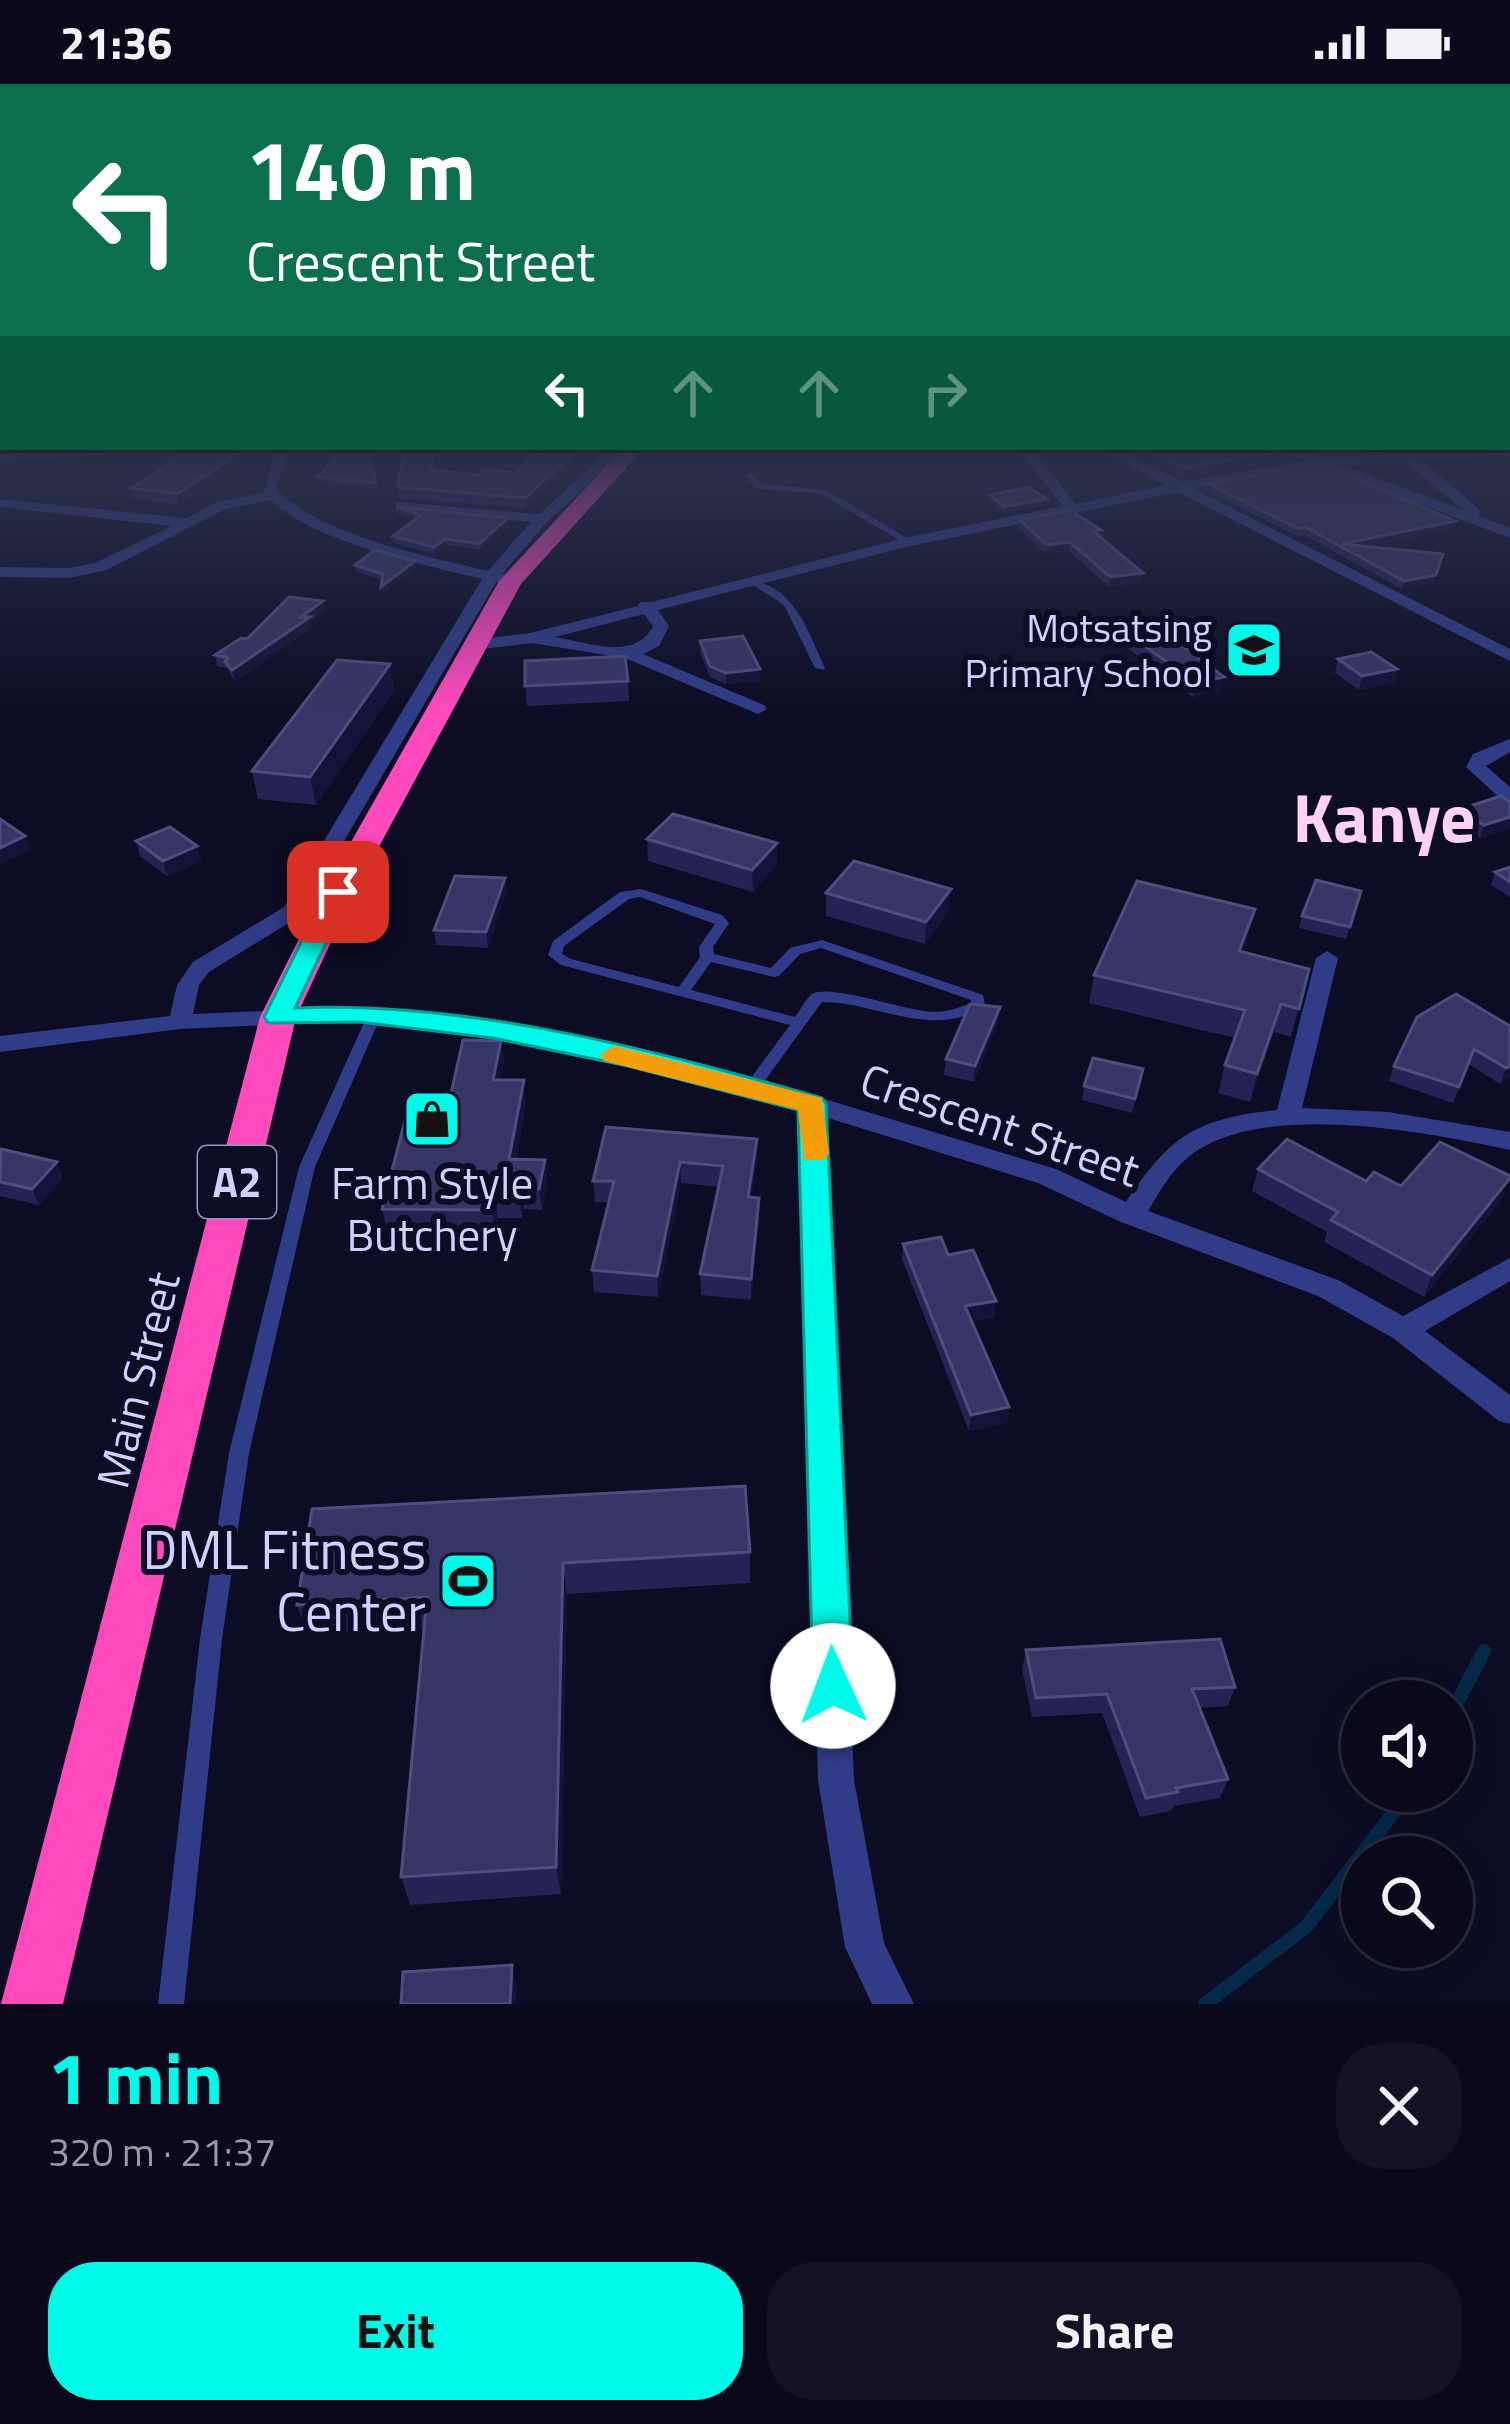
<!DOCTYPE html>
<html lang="en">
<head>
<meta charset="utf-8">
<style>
	body { margin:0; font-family:"Titillium Web",sans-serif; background:#121224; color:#f1f3f6; height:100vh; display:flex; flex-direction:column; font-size:45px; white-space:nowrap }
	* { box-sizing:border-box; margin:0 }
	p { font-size:39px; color:#999aa3 }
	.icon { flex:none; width:66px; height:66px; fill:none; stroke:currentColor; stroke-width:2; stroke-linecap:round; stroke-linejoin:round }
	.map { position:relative; height:1920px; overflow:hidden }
	.drawer { display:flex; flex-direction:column; background:#09091b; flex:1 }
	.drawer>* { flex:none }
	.banner { position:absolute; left:0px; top:0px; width:1512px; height:366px; box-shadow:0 6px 30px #0003,0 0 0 3px #292a3a; background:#0b6e4f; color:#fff; overflow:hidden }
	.fabs { position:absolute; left:1341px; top:1596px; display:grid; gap:24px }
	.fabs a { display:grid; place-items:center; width:132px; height:132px; border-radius:50%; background:#09091b; box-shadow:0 6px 30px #0003,0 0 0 3px #292a3a; font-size:60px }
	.pin { position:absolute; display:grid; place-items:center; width:102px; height:102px; color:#fff; margin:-51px; border-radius:24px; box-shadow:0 6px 18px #0006 }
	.me { position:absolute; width:132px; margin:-66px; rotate:358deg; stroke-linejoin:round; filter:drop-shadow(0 0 9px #0008) }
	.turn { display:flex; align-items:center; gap:42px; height:252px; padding:0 48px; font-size:54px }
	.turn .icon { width:156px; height:156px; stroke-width:2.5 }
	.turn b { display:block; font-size:84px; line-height:102px }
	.lanes { display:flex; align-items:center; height:114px; padding:0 48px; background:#0003; justify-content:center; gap:60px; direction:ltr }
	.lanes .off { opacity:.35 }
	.round { display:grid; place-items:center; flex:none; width:126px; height:126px; border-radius:48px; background:#121224 }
	.head { display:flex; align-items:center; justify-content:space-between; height:204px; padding:0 48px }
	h1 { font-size:72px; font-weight:700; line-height:90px; color:#00fae9 }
	.primary-button { display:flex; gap:24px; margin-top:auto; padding:24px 48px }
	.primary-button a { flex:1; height:138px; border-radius:48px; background:#00fae9; color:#111; font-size:48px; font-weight:700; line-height:138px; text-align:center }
	.primary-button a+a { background:#121224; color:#f1f3f6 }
	.status { display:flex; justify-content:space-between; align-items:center; height:84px; padding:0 60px; background:#09091b; direction:ltr }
	.status svg { height:33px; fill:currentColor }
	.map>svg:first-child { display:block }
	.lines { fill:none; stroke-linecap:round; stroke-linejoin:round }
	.stream { stroke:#062949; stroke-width:14 }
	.lane { fill:#313c88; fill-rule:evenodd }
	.street { fill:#313c88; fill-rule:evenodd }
	.highway { fill:#ff4abe; fill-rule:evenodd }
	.wall { fill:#242354 }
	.shaded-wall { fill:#131239 }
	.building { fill:#363666; stroke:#4e4e7e; stroke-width:3 }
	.route { fill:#00fae9; stroke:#00a297; stroke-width:3 }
	.slow { fill:#f59e0b }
	.labels { text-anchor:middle; stroke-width:12; stroke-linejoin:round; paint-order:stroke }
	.far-poi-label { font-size:39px; fill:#cfd1ff; stroke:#0c0c24; text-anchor:end }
	.shield { fill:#0c0c24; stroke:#9496bd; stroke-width:3 }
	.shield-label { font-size:42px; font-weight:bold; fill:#cfd1ff }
	.street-label { font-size:45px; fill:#cfd1ff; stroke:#0c0c24 }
	.poi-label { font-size:45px; fill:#cfd1ff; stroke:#0c0c24 }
	.near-poi-label { font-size:54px; fill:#cfd1ff; stroke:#0c0c24; text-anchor:end }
	.town-label { font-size:69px; font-weight:bold; fill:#ffd1f6; stroke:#0c0c24 }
</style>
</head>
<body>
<div class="status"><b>21:36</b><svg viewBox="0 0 49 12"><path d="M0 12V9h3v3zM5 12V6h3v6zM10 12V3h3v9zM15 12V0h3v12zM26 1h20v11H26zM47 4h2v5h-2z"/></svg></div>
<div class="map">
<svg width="1510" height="1920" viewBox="0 0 1510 1920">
	<rect width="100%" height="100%" fill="#0c0c24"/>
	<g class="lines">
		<path class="stream" d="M 1452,1628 L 1484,1567
			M 1205,1920 L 1306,1843 L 1410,1707"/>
		<path class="lane" d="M 747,389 L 753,389 L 761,400 L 826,406 L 914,458 L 906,460 L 821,410 L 755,404 L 746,391 Z
			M 753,497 C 795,503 809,550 825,584 L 824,586 L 815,584 L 784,521 L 753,501 Z
			M 641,805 L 722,831 L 729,839 L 713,863 L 714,870 L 771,884 L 790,864 L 822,856 L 983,911 L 985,921 C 936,957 877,918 822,918 L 755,1010 L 745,1010 L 742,1006 L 745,1002 L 790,941 L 561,881 L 548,871 L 553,857 L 620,808 ZM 640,813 L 715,840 L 699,863 L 700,873 L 679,903 L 571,875 L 562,870 L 564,862 L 629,815 ZM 821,864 L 971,916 L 971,919 C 958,924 948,928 934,928 C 908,928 831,899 812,910 C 806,914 800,927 795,933 L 691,906 L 711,878 L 774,893 L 779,892 L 800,870 Z
			M 374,927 L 381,932 L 315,1083 L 249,1369 L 222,1555 L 184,1920 L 158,1920 L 200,1555 L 229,1369 L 299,1083 L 367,932 Z"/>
		<path class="street" d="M 98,363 L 163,363 L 156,367 L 0,378 L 0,370 Z
			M 276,363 L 290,363 L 276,405 C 324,453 424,471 488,487 L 531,438 L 401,425 L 396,424 L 396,418 L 539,430 L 613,363 L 628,363 L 547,438 L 502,490 L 512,493 L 512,499 L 496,498 L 300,832 L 209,888 L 199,901 L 193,930 L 360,923 L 493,938 L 629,966 L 821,1014 L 1056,1085 L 1126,1118 C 1171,1051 1195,1035 1277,1026 L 1316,874 L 1327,867 L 1338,874 L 1302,1024 L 1388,1028 L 1510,1048 L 1510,1066 C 1427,1048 1256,1014 1186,1075 C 1170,1089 1159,1109 1148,1127 L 1338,1196 L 1403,1232 L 1510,1174 L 1510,1197 L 1425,1247 L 1510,1311 L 1510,1340 L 1499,1337 L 1393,1254 L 1318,1212 L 1121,1138 L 1038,1099 L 825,1033 L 854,1696 L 884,1859 L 914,1920 L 872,1920 L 845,1863 L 818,1696 L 800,1025 L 629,982 L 493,954 L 360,937 L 180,945 L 0,968 L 0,952 L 170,932 L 177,901 L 193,878 L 284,823 L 482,495 C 426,481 311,457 271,416 L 226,425 L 106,486 L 69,494 L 0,493 L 0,483 L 69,484 L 95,479 L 172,442 L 0,423 L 0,415 L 187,434 L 217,418 L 264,409 Z
			M 1016,363 L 1030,363 L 1076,420 L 1166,401 L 1095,363 L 1112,363 L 1182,398 L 1304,377 L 1273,363 L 1293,363 L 1322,374 L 1510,364 L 1510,372 L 1422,377 L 1480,426 L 1479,432 L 1510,444 L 1510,454 L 1319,382 L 1194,405 L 1510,565 L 1510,577 L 1178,408 L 910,462 L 658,526 L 669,542 L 659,562 L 643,570 L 764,621 L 767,625 L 758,630 L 625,574 L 532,559 L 474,566 L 465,561 L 474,556 L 530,549 L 638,522 L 640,518 L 652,518 L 909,453 L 1063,422 ZM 1406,378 L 1463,426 L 1341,381 ZM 644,530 L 653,542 C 635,578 587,558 555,553 Z
			M 1510,655 L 1510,668 L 1486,682 L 1510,703 L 1510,719 L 1503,717 L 1466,683 L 1473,670 Z"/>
		<path class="highway" d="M 624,363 L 645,363 L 521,500 L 354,809 L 296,933 L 63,1920 L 1,1920 L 260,933 L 322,809 L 499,497 Z"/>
	</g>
	<path class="wall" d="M 368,363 L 377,405 L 319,398 L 318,393 L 336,373 Z
		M 437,366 L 434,387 L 477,391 L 572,383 L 526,424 L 399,414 L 398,403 Z
		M 1153,369 L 1289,375 L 1183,393 L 1152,378 Z
		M 238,370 L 240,380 L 179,421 L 134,414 L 132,404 Z
		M 1209,400 L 1453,444 L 1366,463 L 1433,499 L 1402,505 L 1304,451 L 1297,452 L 1208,407 Z
		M 990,411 L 1047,421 L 1003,429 L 990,417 Z
		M 396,423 L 508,440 L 480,466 L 445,461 L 434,470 L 394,459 L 393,452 L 416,435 L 396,429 Z
		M 1020,436 L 1101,446 L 1100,453 L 1143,489 L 1141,498 L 1109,503 L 1069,467 L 1046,470 L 1019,445 Z
		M 355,481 L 416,483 L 382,509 L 382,496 L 356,487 Z
		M 323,517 L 325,527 L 311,537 L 312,544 L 235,597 L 227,584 L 217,582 L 215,571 Z
		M 1124,547 L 1221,606 L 1193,613 L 1122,560 Z
		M 700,557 L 760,597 L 726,600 L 710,593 L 700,568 Z
		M 1338,575 L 1397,585 L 1394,598 L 1359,606 L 1335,589 Z
		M 390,580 L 394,607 L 316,721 L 258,715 L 252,687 Z
		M 628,597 L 629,617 L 527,622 L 525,602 Z
		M 1510,718 L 1510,744 L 1480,754 L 1454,738 L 1458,726 Z
		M 647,755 L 777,780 L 753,808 L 648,777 Z
		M 136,757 L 197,762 L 201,777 L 167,792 L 140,772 Z
		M 1510,783 L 1510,813 L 1491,801 L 1495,788 Z
		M 505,794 L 506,809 L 488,864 L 436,861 L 434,846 Z
		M 1361,807 L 1346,855 L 1299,844 L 1302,832 Z
		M 826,809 L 949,827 L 925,860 L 826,832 Z
		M 1248,852 L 1242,868 L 1309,885 L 1291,953 L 1274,948 L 1250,1018 L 1218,1009 L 1225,981 L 1235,954 L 1089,919 L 1094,891 Z
		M 998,938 L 974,998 L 944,991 L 946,975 Z
		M 1510,942 L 1510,993 L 1500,1000 L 1469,980 L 1453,1019 L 1389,997 L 1394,982 Z
		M 501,957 L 504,978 L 500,996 L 526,1017 L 516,1075 L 545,1076 L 547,1097 L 542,1126 L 524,1125 L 522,1134 L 498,1134 L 495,1148 L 387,1146 L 382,1125 L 450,1014 Z
		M 1140,999 L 1132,1029 L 1082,1016 L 1084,1002 Z
		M 606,1043 L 757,1076 L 751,1113 L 759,1135 L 751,1216 L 701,1211 L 700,1190 L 719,1103 L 681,1099 L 658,1213 L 594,1208 L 592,1186 L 609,1118 L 595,1118 L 593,1097 Z
		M 0,1066 L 63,1094 L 39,1121 L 0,1112 Z
		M 1258,1085 L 1366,1097 L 1502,1115 L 1424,1213 L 1324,1158 L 1327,1148 L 1252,1107 Z
		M 903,1160 L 948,1171 L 996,1217 L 994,1233 L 971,1237 L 1009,1323 L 1007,1339 L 969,1347 L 902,1175 Z
		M 312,1425 L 750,1468 L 750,1499 L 567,1510 L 561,1810 L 410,1821 L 401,1793 L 424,1544 L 307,1551 L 297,1521 Z
		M 1026,1566 L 1235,1603 L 1228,1622 L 1199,1624 L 1228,1695 L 1220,1714 L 1173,1722 L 1171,1727 L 1140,1733 L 1102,1629 L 1032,1633 L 1022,1585 Z"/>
	<path class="shaded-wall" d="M 1291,366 L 1289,375 L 1183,393 L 1184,384 Z
		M 238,370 L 240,380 L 179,421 L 177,410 Z
		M 571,372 L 572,383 L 526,424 L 525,414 Z
		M 1047,415 L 1047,421 L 1003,429 L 1004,423 Z
		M 508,434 L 508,440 L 480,466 L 479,460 Z
		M 1455,437 L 1453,444 L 1348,467 L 1342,460 Z
		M 445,455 L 445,461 L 434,470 L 434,463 Z
		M 1070,458 L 1069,467 L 1046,470 L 1047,461 Z
		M 1443,470 L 1433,499 L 1402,505 L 1404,497 Z
		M 415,477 L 416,483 L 382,509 L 381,503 Z
		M 1143,489 L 1141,498 L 1109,503 L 1110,493 Z
		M 323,517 L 325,527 L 311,537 L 312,544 L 235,597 L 232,586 Z
		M 390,580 L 394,607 L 316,721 L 310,693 Z
		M 760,585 L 760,597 L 726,600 L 726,589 Z
		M 1397,585 L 1394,598 L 1359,606 L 1362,592 Z
		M 1224,593 L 1221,606 L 1193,613 L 1196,599 Z
		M 1510,733 L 1510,744 L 1480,754 L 1484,741 Z
		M 25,752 L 30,767 L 0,780 L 0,764 Z
		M 777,759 L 777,780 L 753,808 L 752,786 Z
		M 197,762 L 201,777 L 167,792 L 163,777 Z
		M 505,794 L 506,809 L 488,864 L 486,848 Z
		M 951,805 L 949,827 L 925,860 L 926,838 Z
		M 1255,825 L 1248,852 L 1233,895 L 1239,867 Z
		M 1281,920 L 1274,948 L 1250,1018 L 1257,990 Z
		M 1000,923 L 998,938 L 974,998 L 975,982 Z
		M 501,957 L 504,978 L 496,1017 L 493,996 Z
		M 1510,982 L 1510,993 L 1500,1000 L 1506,984 Z
		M 524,996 L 526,1017 L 512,1096 L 509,1075 Z
		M 757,1055 L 757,1076 L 748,1134 L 748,1113 Z
		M 545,1076 L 547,1097 L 542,1126 L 539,1105 Z
		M 57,1078 L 63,1094 L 39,1121 L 32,1105 Z
		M 680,1078 L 681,1099 L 658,1213 L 657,1192 Z
		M 1510,1094 L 1502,1115 L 1424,1213 L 1432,1191 Z
		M 521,1104 L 524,1125 L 522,1134 L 519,1113 Z
		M 495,1113 L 498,1134 L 495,1148 L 492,1126 Z
		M 759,1114 L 759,1135 L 751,1216 L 751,1195 Z
		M 996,1217 L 994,1233 L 963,1238 L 965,1222 Z
		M 1009,1323 L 1007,1339 L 969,1347 L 971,1331 Z
		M 563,1479 L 567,1510 L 561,1810 L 556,1783 Z
		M 512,1881 L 516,1901 L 516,1920 L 510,1920 Z"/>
	<path class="building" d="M 334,363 L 368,363 L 376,399 L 318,393 L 336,373 Z
		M 405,363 L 435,363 L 431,386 L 477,391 L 484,385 L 516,389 L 535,369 L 571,372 L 525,414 L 398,403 Z
		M 1186,363 L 1199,363 L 1203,366 L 1218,363 L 1284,363 L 1291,366 L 1184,384 L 1153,369 Z
		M 190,365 L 238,370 L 177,410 L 132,404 Z
		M 1320,379 L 1455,437 L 1342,460 L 1443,470 L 1436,491 L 1404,497 L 1305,443 L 1299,445 L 1209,400 Z
		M 1028,403 L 1047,415 L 1004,423 L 990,411 Z
		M 396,423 L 508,434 L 479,460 L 445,455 L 434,463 L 393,452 L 421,431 Z
		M 1070,426 L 1101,446 L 1093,447 L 1143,489 L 1110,493 L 1070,458 L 1047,461 L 1020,436 Z
		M 375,466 L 415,477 L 381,503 L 383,490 L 355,481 Z
		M 289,513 L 323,517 L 301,533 L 310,533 L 232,586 L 225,578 L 228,574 L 215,571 L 241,554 L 247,555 Z
		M 1155,540 L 1224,593 L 1196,599 L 1124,547 Z
		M 743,552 L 760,585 L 726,589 L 710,582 L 700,557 Z
		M 1371,568 L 1397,585 L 1362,592 L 1338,575 Z
		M 625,572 L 628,597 L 525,602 L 525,577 Z
		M 337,576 L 390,580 L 310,693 L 252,687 Z
		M 1501,712 L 1510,718 L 1510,733 L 1484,741 L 1458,726 Z
		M 673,730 L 777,759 L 752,786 L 647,755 Z
		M 0,735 L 25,752 L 0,764 Z
		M 170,743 L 197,762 L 163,777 L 136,757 Z
		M 854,777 L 951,805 L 926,838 L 826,809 Z
		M 1510,783 L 1510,798 L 1495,788 Z
		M 455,792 L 505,794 L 486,848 L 434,846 Z
		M 1316,796 L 1361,807 L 1350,843 L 1302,832 Z
		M 1137,797 L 1255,825 L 1239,867 L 1309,885 L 1299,925 L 1281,920 L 1257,990 L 1225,981 L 1245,926 L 1094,891 Z
		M 1456,910 L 1510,942 L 1510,982 L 1506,984 L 1474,965 L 1459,1003 L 1394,982 L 1417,933 Z
		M 970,920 L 1000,923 L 975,982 L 946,975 Z
		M 463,956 L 501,957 L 493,996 L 524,996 L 509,1075 L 545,1076 L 539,1105 L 521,1104 L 519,1113 L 495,1113 L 492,1126 L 382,1125 L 411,1013 L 450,1014 Z
		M 1093,974 L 1143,985 L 1135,1015 L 1084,1002 Z
		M 606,1043 L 757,1055 L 748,1113 L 759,1114 L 751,1195 L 700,1190 L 723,1082 L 680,1078 L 657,1192 L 592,1186 L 614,1097 L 593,1097 Z
		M 1287,1055 L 1366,1097 L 1374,1088 L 1401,1102 L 1440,1058 L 1510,1092 L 1510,1094 L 1432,1191 L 1331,1136 L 1338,1128 L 1258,1085 Z
		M 1,1065 L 57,1078 L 32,1105 L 0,1098 Z
		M 941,1153 L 948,1171 L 973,1166 L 996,1217 L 965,1222 L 1009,1323 L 971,1331 L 903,1160 Z
		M 745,1402 L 750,1468 L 563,1479 L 556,1783 L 401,1793 L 427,1513 L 297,1521 L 312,1425 Z
		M 1220,1555 L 1235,1603 L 1192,1605 L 1228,1695 L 1176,1704 L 1178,1708 L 1146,1714 L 1107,1610 L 1036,1614 L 1026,1566 Z
		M 512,1881 L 510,1920 L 401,1920 L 403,1888 Z"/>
	<linearGradient id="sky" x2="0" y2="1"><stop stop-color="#070714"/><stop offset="0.57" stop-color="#2e3450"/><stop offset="1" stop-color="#2e3450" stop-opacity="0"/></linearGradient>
	<rect width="1510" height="628" fill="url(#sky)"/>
	<path class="route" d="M 338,801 L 350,808 L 295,924 C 473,917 653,966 822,1014 L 826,1020 L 853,1602 L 848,1615 L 833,1621 L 819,1615 L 813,1602 L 798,1026 L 628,982 L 493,954 L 360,938 L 268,939 L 264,933 L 326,808 Z"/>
	<path class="slow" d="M 614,962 L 822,1014 L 829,1069 L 825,1076 L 804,1076 L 798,1026 L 604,977 L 600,971 Z"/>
	<defs>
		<symbol id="school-square" viewBox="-11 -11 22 22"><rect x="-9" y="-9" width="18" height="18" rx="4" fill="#00fae9" stroke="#0c0c24"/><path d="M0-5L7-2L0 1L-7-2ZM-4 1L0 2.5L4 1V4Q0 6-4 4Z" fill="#111"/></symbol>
		<symbol id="shop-square" viewBox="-11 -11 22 22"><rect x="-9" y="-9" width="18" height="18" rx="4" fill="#00fae9" stroke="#0c0c24"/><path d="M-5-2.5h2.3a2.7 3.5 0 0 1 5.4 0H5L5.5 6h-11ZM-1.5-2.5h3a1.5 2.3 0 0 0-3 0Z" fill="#111"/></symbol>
		<symbol id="stadium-square" viewBox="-11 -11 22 22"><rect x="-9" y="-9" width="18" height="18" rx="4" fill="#00fae9" stroke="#0c0c24"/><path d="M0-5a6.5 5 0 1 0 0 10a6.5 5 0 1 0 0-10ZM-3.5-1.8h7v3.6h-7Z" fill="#111"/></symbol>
	</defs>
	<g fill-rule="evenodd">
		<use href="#school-square" x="1221" y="533" width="66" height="66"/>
		<use href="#shop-square" x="399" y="1002" width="66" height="66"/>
		<use href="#stadium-square" x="435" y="1464" width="66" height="66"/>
	</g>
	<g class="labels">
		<g class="far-poi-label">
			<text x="1212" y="558">Motsatsing<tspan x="1212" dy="45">Primary School</tspan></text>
		</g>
		<rect class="shield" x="198" y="1062" width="78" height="72" rx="9"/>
		<g class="shield-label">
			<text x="237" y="1113">A2</text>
		</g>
		<g class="street-label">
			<text transform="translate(1000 1041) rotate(19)" y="16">Crescent Street</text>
			<text transform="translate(138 1296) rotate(-76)" y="16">Main Street</text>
		</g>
		<g class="poi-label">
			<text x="432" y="1115">Farm Style<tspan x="432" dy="52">Butchery</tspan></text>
		</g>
		<g class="near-poi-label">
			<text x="426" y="1485">DML Fitness<tspan x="426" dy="62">Center</tspan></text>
		</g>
		<g class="town-label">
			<text x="1384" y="758">Kanye</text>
		</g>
	</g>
</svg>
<div class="fabs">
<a><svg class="icon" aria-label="sound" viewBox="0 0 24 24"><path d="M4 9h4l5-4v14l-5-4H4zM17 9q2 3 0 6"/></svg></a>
<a><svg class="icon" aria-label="search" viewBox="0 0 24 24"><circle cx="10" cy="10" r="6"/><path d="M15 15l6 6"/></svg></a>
</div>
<div class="pin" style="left:338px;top:808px;background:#d93025"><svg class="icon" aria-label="arrive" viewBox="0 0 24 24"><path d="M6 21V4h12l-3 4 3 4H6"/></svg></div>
<svg class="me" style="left:833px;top:1602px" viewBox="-20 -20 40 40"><circle r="19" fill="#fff"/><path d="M0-13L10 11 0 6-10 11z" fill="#00fae9"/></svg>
<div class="banner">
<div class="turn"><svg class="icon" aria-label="left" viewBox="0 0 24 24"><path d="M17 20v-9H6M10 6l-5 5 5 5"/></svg><div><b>140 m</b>Crescent Street</div></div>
<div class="lanes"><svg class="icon" aria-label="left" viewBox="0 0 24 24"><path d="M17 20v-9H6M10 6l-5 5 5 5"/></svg><svg class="icon off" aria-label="ahead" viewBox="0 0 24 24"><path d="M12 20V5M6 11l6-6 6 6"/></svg><svg class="icon off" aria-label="ahead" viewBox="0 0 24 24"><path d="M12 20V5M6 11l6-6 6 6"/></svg><svg class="icon off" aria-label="right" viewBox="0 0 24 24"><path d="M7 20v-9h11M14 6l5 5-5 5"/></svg></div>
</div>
</div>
<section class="drawer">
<div class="head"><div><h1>1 min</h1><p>320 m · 21:37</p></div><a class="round"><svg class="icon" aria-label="close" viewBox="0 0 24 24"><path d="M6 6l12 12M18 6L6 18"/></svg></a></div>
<div class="primary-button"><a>Exit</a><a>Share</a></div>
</section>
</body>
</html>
